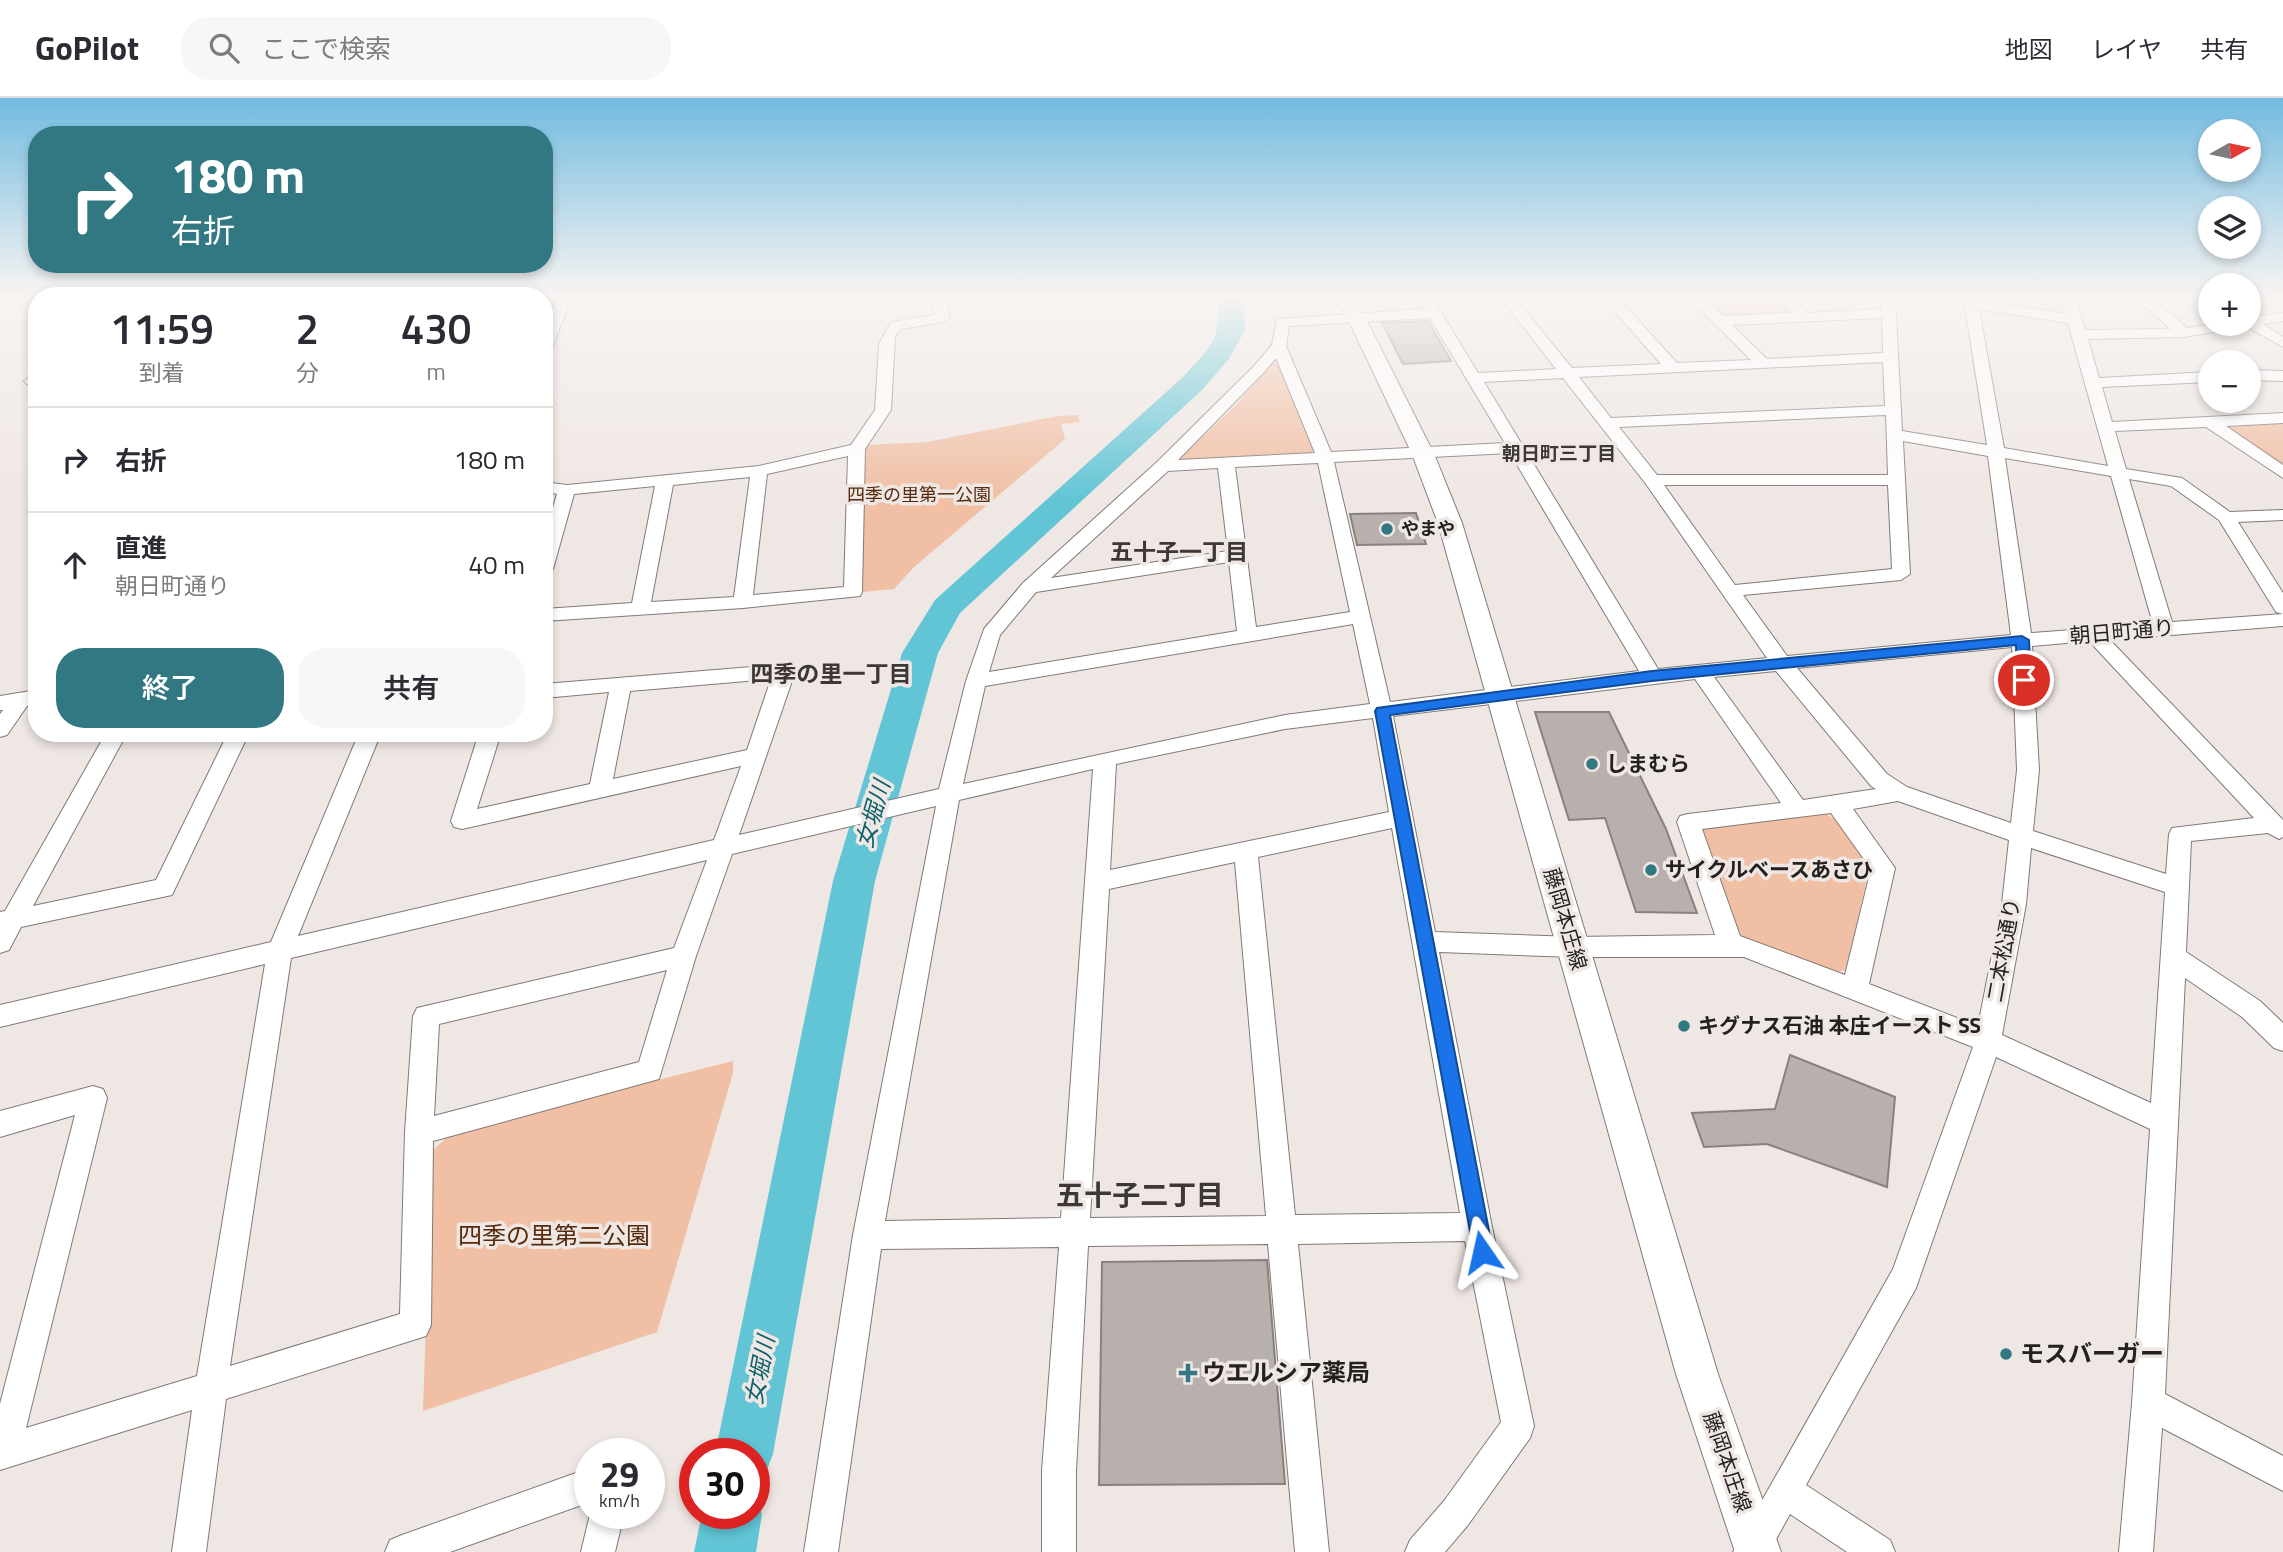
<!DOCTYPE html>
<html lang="ja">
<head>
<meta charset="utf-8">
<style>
	body { margin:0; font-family:"Titillium Web","Noto Sans JP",sans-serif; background:#f7f7f7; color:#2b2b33; height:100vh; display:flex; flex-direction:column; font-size:26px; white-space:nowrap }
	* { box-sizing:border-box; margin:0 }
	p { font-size:23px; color:#7c7c81 }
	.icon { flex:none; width:38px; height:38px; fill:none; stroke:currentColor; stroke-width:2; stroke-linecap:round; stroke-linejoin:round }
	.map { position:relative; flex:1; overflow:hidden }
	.panel { position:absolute; left:28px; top:189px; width:525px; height:455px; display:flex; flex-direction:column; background:#fff; border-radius:28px; box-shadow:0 4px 10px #0003 }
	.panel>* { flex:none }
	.hud { position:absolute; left:28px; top:28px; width:525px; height:147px; border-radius:28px; box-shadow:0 4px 10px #0003; background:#317883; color:#fff; overflow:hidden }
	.needle { width:46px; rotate:81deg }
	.buttons { position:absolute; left:2198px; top:21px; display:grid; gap:14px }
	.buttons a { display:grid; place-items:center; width:63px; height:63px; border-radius:50%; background:#fff; box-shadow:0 4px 10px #0003; font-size:35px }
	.speed { position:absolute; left:574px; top:1340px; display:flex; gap:14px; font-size:35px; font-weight:700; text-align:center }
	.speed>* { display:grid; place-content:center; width:91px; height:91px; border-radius:50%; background:#fff; box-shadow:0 4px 10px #0003; line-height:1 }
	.speed small { font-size:18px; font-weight:400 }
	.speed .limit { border:10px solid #d22; background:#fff; color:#111 }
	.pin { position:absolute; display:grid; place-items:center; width:60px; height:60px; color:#fff; margin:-30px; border:4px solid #fff; border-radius:50%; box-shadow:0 2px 7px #0007 }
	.me { position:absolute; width:77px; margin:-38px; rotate:349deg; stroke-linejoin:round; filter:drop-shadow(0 0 5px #0008) }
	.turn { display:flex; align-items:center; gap:24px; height:147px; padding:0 28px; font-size:32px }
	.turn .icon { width:91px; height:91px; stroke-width:2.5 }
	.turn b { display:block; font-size:49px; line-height:60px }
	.eta { display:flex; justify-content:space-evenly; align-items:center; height:119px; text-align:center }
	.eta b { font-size:42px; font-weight:600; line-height:49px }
	.button { display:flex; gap:14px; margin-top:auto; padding:14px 28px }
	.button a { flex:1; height:80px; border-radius:28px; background:#317883; color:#fff; font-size:28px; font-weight:600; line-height:80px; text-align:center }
	.button a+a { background:#f7f7f7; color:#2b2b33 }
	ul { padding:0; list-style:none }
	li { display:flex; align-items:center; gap:21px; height:105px; padding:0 28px; border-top:2px solid #e1e1e2 }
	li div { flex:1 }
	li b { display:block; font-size:26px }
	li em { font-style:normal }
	header { display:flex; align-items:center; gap:42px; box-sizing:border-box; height:98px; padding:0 35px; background:#fff; border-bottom:2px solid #e1e1e2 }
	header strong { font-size:33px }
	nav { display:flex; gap:38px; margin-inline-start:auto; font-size:24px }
	.search { width:490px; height:63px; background:#f7f7f7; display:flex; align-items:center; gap:18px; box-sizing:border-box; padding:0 24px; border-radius:28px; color:#7c7c81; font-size:26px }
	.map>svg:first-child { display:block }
	.green { fill:#f0bfa4 }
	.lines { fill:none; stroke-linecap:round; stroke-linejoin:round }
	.river { fill:#61c5d5; fill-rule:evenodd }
	.building { fill:#b8b0ac; stroke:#88817d; stroke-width:2 }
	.minor-casing { stroke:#807a76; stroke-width:2 }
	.major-casing { stroke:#807a76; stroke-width:2 }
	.minor { fill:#fff; fill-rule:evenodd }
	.major { fill:#fff; fill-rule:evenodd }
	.route { fill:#1a73e8; stroke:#114b97; stroke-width:2 }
	.poi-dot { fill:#317883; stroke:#efe7e3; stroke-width:2.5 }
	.labels { text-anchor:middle; stroke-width:7; stroke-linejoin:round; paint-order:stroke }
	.far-park-label { font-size:18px; fill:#552a0d; stroke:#efe7e3 }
	.far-poi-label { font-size:18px; font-weight:bold; fill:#24211f; stroke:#efe7e3; text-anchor:start }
	.far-neighbourhood-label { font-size:19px; font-weight:bold; fill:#3e3835; stroke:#efe7e3 }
	.street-label { font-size:21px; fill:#24211f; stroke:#efe7e3 }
	.poi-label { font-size:21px; font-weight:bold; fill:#24211f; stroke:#efe7e3; text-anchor:start }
	.neighbourhood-label { font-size:23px; font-weight:bold; fill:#3e3835; stroke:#efe7e3 }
	.water-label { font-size:23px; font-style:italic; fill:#0a616d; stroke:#efe7e3 }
	.near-park-label { font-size:24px; fill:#552a0d; stroke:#efe7e3 }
	.near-poi-label { font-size:24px; font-weight:bold; fill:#24211f; stroke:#efe7e3; text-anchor:start }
	.near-neighbourhood-label { font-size:28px; font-weight:bold; fill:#3e3835; stroke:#efe7e3 }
</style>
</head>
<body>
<header>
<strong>GoPilot</strong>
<div class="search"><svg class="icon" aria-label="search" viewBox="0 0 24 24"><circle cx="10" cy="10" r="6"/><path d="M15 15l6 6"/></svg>ここで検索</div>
<nav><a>地図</a><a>レイヤ</a><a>共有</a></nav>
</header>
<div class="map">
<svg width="2283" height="1454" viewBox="0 0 2283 1454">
	<rect width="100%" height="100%" fill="#efe7e3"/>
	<path class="green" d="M 1702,199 L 1782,199 L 1792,214 L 1790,217 L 1725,220 Z
		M 1272,265 L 1280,265 L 1316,351 L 1311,355 L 1189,364 L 1180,360 L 1235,308 Z
		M 1078,317 L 1080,324 L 1061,326 L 1065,341 L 914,469 L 894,491 L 862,494 L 866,347 L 927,344 L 1058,318 Z
		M 2283,324 L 2283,370 L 2224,328 Z
		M 1822,714 L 1835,721 L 1870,767 L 1846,872 L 1835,874 L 1746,843 L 1734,827 L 1699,737 L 1702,729 Z
		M 733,963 L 733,975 L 657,1234 L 423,1313 L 432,1053 L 453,1034 Z"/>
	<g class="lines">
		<path class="river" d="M 1219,199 L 1243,199 L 1245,232 L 1229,261 L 1203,291 L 960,515 L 938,555 L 875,783 L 773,1356 L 765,1377 L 754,1381 L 754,1356 L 715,1356 L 833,783 L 902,555 L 935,502 L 1183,279 C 1213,246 1219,245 1219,199 Z
			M 754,1397 L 762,1416 L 756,1454 L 694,1454 L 702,1416 L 754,1416 Z"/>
	</g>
	<path class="building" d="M 1428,223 L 1451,263 L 1403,266 L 1382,225 Z
		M 1416,415 L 1426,446 L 1357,447 L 1350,416 Z
		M 1535,614 L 1609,614 L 1666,731 L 1697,815 L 1636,814 L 1605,720 L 1569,722 Z
		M 1790,957 L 1895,999 L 1887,1089 L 1767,1046 L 1704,1049 L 1692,1015 L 1775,1011 Z
		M 1267,1162 L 1285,1386 L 1099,1387 L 1102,1164 Z"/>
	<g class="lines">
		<defs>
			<path id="minor" d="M 558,199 L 572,199 L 551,252 L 544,256 L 544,233 Z
				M 932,199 L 946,199 L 950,220 L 943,224 L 901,231 L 895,238 L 891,312 L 865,351 L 862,494 L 860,498 L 743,510 L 544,523 L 544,511 L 632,505 L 655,388 L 574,396 L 553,471 L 544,477 L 544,439 L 557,396 L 544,394 L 544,384 L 567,387 L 759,368 L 851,347 L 875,312 L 879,246 L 891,224 L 935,217 ZM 848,358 L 844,489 L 753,497 L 767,376 ZM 750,379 L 734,499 L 651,504 L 673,387 Z
				M 1418,199 L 1432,199 L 1478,275 L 1556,271 L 1500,199 L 1514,199 L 1572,270 L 1661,266 L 1602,199 L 1617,199 L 1677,265 L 1751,262 L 1688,199 L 1703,199 L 1723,218 L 1792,215 L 1781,199 L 1795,199 L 1806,215 L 1881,211 L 1881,199 L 1895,199 L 1902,333 L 1987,347 L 1965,209 L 1926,203 L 1919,199 L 1977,199 L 1978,202 L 2066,216 L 2061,199 L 2075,199 L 2085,232 L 2170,231 L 2135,199 L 2151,199 L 2187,230 L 2213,226 L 2249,226 L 2249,220 L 2283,215 L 2283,223 L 2263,226 L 2283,239 L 2283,249 L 2244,227 L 2237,230 L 2184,239 L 2088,241 L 2099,280 L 2210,274 L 2210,284 L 2102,289 L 2112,324 L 2283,315 L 2283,325 L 2226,328 L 2283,367 L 2283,380 L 2206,329 L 2115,333 L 2126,371 L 2182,380 L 2230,414 L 2283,412 L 2283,422 L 2238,424 L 2283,495 L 2283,528 L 2110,542 L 2283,722 L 2283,739 L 2279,741 L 2268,735 L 2191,743 L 2186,854 L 2260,903 L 2283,925 L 2283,953 L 2274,950 L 2242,919 L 2185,880 L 2165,1296 L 2283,1358 L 2283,1393 L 2162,1330 L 2153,1454 L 2119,1454 L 2132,1305 L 2150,1031 L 1996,959 L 1916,1190 L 1806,1387 L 1890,1442 L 1895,1454 L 1847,1454 L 1790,1416 L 1769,1454 L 1733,1454 L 1893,1171 L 1973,949 L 1744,859 L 1574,859 L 1439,854 L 1492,1129 L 1534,1328 L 1530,1340 L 1468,1427 L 1445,1454 L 1405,1454 L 1410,1442 L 1444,1403 L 1501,1324 L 1465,1143 L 1298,1146 L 1329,1454 L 1295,1454 L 1268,1146 L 1088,1148 L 1076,1373 L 1076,1454 L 1042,1454 L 1042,1373 L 1059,1149 L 881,1151 L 838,1454 L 804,1454 L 853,1137 L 936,708 L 732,756 L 696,858 L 659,981 L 433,1043 L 431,1227 L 426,1238 L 226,1301 L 206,1454 L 172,1454 L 192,1312 L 0,1372 L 0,1306 L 75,1017 L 0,1039 L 0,1013 L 93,988 L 103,991 L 107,1000 L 26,1330 L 197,1278 L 265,866 L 0,929 L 0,907 L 271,844 L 359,635 L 381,635 L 298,838 L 714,742 L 741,668 L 462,731 L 454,729 L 451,723 L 479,635 L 501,635 L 477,711 L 590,686 L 609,594 L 544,600 L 544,586 L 775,567 L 782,569 L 793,580 L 739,737 L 939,691 L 966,583 L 984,531 L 1023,485 L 1157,364 L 1255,267 L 1272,247 L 1277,221 L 1425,211 ZM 1979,211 L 2068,225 L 2108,368 L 2004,350 ZM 1430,220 L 1505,345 L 1331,354 L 1286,248 L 1289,228 ZM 1882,220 L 1883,255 L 1767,261 L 1732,227 ZM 1276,260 L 1315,355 L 1178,362 L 1265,273 ZM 1883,264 L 1885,308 L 1611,320 L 1579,279 ZM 1563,280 L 1646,386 L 1767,560 L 1658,571 L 1484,284 ZM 1886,317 L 1888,377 L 1657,377 L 1619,329 ZM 1903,343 L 1988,358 L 2011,537 L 1787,558 L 1743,497 L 1901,482 L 1910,476 ZM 1510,355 L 1639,573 L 1390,604 L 1334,364 ZM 2005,360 L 2111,378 L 2153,526 L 2031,535 ZM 1318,365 L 1350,514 L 1256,529 L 1235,369 ZM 1218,370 L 1228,453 L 1051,480 L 1168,373 ZM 2129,381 L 2171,388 L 2219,422 L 2276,514 L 2283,516 L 2172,524 ZM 1664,387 L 1888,387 L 1892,471 L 1735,487 ZM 1229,464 L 1237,533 L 989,574 L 1000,537 L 1036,494 ZM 1353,526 L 1370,606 L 1285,617 L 963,686 L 985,588 ZM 2089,543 L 2254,720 L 2172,730 L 2169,736 L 2166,776 L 2033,733 L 2039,672 L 2032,548 ZM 2012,549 L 2017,672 L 2011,725 L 1907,689 L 1887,676 L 1797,570 ZM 1776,573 L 1871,688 L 1876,691 L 1803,702 L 1714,579 ZM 771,581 L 747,652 L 613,681 L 630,593 ZM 1695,581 L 1781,705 L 1688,716 L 1680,718 L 1677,724 L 1715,837 L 1574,839 L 1435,834 L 1393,618 ZM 1373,620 L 1389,714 L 1110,772 L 1116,666 L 1285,631 ZM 1093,671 L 1061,1120 L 885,1123 L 959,702 ZM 1898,703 L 2009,742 L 2002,806 L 1978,928 L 1869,886 L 1895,770 L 1853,711 ZM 1831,715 L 1871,771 L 1845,877 L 1740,838 L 1702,731 ZM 1392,730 L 1460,1115 L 1295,1117 L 1258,759 ZM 2031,750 L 2165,794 L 2151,1005 L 2002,937 L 2026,806 ZM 707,762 L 674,850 L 417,910 L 413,918 L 405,1034 L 400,1216 L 230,1268 L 291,860 ZM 1235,764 L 1266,1118 L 1090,1120 L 1109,791 ZM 667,872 L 639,964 L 434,1018 L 439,926 Z
				M 2249,272 L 2283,273 L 2283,283 L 2249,282 Z
				M 37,274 L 37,286 L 27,286 L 24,283 Z
				M 37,592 L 37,606 L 27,608 L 7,637 L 0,639 L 0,616 L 3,612 L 0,612 L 0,598 Z
				M 106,635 L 127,635 L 33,808 L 156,782 L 228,635 L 249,635 L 172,797 L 21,829 L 9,852 L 0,855 L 0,814 L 5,813 Z
				M 590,1370 L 590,1404 L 450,1454 L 385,1454 L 390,1442 L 402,1437 Z
				M 590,1416 L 624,1416 L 615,1454 L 581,1454 Z"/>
			<path id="major" d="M 1334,199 L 1352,199 L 1365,219 L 1434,356 L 1462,425 L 1718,1276 L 1781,1454 L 1735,1454 L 1676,1276 L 1438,425 L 1412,356 L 1347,219 Z"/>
		</defs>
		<use href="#minor" class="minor-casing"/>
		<use href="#major" class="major-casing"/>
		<use href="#minor" class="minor"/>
		<use href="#major" class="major"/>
	</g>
	<linearGradient id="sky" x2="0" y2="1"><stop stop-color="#72bbe0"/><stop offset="0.49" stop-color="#f8f4f2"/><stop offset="1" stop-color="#f8f4f2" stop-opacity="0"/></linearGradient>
	<rect width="2283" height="403" fill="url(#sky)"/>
	<path class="route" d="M 2022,538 L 2029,542 L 2031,582 L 2024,587 L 2017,582 L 2016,547 L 1652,583 L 1390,617 L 1493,1154 L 1490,1161 L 1482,1164 L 1475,1161 L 1375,613 L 1377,610 L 1652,573 Z"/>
	<g class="poi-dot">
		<circle cx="1387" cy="431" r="7"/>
		<circle cx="1592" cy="666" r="7"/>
		<circle cx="1651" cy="772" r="7"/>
		<circle cx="1684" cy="928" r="7"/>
		<circle cx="2006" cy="1256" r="7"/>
		<path d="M1184.5 1264.5h7v7h7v7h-7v7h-7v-7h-7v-7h7z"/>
	</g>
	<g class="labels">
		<g class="far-park-label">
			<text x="919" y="403">四季の里第一公園</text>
		</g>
		<g class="far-poi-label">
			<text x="1401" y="437">やまや</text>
		</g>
		<g class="far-neighbourhood-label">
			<text x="1559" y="362">朝日町三丁目</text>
		</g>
		<g class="street-label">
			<text transform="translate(2122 534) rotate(-5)" y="7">朝日町通り</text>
			<text transform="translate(1565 821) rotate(74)" y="7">藤岡本庄線</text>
			<text transform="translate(2004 852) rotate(-80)" y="7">二本松通り</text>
			<text transform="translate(1727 1364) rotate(71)" y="7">藤岡本庄線</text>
		</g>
		<g class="poi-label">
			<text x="1606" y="673">しまむら</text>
			<text x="1665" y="779">サイクルベースあさひ</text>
			<text x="1698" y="935">キグナス石油 本庄イースト SS</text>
		</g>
		<g class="neighbourhood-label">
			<text x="1179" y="462">五十子一丁目</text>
			<text x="831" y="584">四季の里一丁目</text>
		</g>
		<g class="water-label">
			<text transform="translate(873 716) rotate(-74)" y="8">女堀川</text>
			<text transform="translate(760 1272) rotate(-79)" y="8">女堀川</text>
		</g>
		<g class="near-park-label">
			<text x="554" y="1146">四季の里第二公園</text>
		</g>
		<g class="near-poi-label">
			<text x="2020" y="1264">モスバーガー</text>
			<text x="1202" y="1283">ウエルシア薬局</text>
		</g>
		<g class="near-neighbourhood-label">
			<text x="1140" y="1107">五十子二丁目</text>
		</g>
	</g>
</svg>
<div class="buttons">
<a><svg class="needle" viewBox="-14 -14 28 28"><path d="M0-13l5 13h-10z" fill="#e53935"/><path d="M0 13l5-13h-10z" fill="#7c7c81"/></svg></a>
<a><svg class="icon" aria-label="layers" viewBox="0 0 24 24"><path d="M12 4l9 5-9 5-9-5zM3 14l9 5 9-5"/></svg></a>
<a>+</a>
<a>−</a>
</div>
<div class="speed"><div>29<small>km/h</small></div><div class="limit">30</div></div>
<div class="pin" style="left:2024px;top:582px;background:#d93025"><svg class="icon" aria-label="arrive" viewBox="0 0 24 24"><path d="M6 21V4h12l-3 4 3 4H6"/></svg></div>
<svg class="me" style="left:1482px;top:1154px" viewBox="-20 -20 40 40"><path d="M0-17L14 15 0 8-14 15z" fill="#1a73e8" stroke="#fff" stroke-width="4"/></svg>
<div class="hud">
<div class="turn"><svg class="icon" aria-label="right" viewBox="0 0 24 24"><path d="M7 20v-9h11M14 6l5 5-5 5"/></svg><div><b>180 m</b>右折</div></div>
</div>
<section class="panel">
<div class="eta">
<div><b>11:59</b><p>到着</p></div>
<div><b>2</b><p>分</p></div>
<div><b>430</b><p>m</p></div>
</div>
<ul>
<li><svg class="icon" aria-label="right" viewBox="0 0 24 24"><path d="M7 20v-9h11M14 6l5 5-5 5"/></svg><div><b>右折</b></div><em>180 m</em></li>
<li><svg class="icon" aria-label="ahead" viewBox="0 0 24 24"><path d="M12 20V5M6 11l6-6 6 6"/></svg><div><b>直進</b><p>朝日町通り</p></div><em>40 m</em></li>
</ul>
<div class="button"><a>終了</a><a>共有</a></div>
</section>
</div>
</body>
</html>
